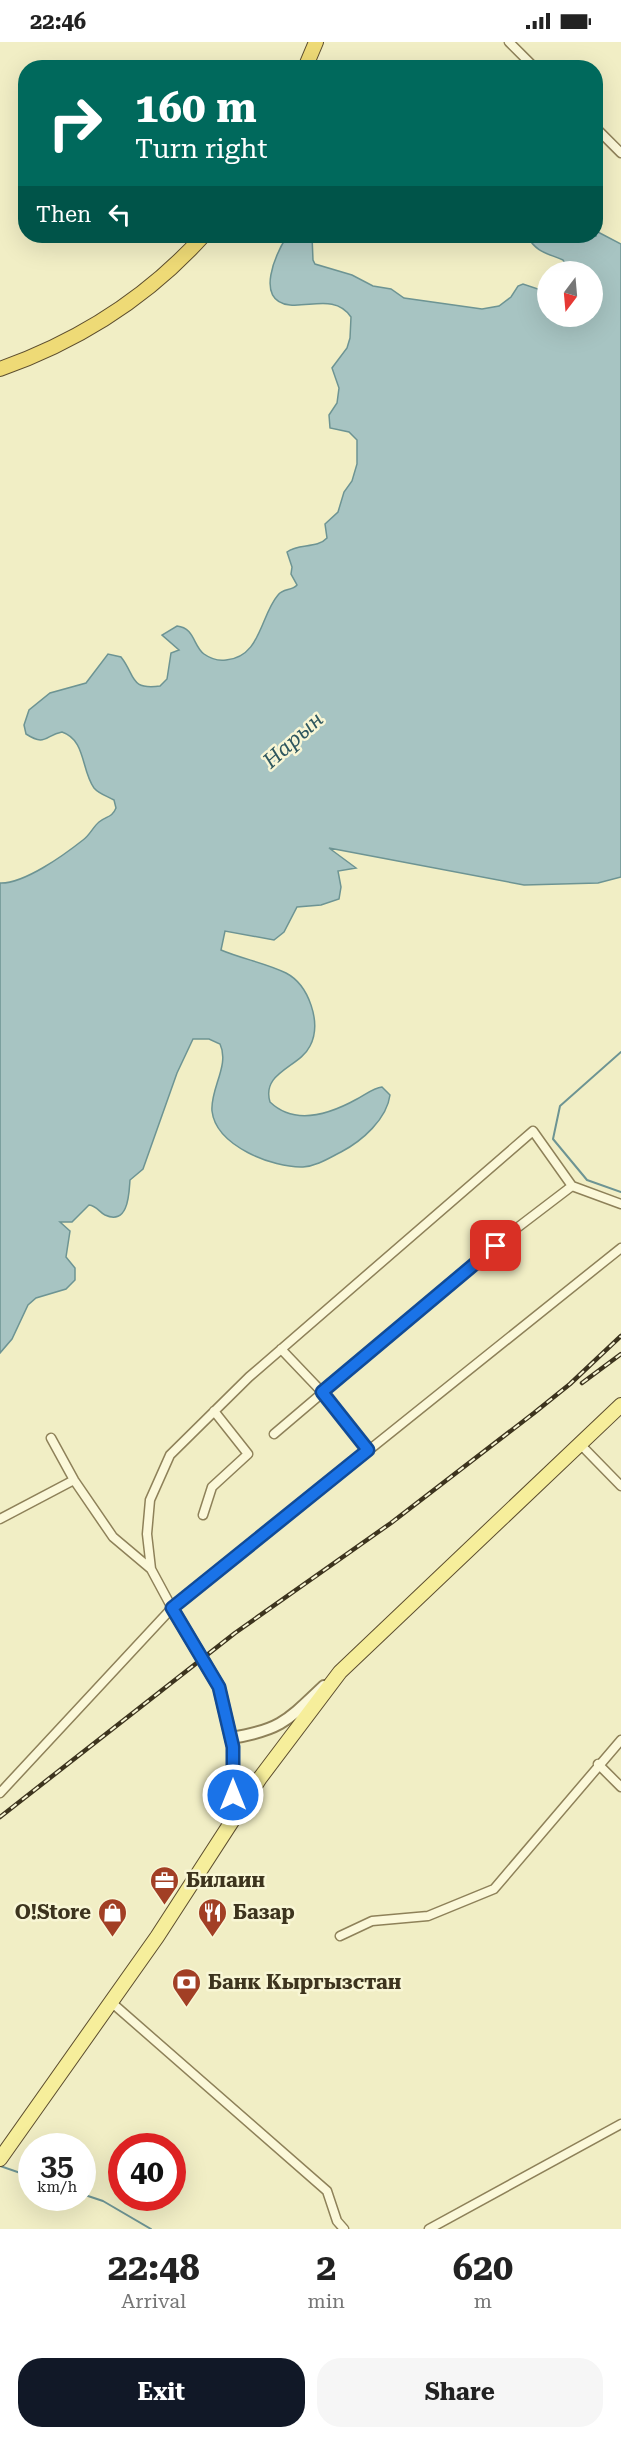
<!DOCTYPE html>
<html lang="en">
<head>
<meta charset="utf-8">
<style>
	body { margin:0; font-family:"Roboto Serif",serif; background:#f6f6f6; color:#222; height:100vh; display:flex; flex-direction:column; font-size:22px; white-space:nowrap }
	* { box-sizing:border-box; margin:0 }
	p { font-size:20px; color:#767676 }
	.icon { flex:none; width:33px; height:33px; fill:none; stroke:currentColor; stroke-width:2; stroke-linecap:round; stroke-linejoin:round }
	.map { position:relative; height:2187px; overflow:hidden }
	.sheet { display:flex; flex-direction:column; background:#fff; flex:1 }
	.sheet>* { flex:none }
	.top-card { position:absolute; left:18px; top:18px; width:585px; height:183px; border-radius:24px; box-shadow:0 6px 24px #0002; background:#00695c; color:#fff; overflow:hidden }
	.needle { width:39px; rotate:196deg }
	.tools { position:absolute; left:537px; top:219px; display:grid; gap:12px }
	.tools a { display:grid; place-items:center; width:66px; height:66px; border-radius:50%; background:#fff; box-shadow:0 6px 24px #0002; font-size:30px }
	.speed { position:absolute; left:18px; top:2091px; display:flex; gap:12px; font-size:30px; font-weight:700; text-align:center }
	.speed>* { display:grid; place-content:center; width:78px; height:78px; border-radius:50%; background:#fff; box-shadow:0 6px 24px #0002; line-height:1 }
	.speed small { font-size:15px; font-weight:400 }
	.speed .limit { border:9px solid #d22; background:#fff; color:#111 }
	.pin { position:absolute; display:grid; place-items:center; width:51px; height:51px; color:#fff; margin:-26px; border-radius:12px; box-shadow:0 3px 9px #0006 }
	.me { position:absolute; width:66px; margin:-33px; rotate:0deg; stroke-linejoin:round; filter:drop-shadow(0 0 4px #0008) }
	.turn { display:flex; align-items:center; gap:21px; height:126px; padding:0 18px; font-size:27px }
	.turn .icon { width:78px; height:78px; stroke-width:2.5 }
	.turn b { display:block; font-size:42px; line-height:51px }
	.then { display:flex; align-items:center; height:57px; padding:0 18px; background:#0003; gap:12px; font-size:22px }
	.eta { display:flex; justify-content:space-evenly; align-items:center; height:102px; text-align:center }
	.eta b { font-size:36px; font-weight:700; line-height:42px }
	.button { display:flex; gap:12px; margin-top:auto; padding:12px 18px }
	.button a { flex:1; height:69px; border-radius:24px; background:#111827; color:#fff; font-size:24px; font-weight:700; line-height:69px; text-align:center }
	.button a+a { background:#f6f6f6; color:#222 }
	.status { display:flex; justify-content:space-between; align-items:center; height:42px; padding:0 30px; background:#fff; direction:ltr }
	.status svg { height:16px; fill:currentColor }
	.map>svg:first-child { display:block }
	.water { fill:#a7c4c2; stroke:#6d9493; stroke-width:1.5 }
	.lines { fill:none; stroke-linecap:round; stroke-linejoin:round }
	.stream { stroke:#6d9493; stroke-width:2 }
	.minor-casing { stroke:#8e8159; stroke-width:11 }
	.tertiary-casing { stroke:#8e8159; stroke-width:14 }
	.primary-casing { stroke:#5c4d2e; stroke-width:16 }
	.trunk-casing { stroke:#5c4d2e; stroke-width:16 }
	.minor { stroke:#fbf8d9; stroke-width:8 }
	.tertiary { stroke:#fbf8d9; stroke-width:10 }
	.primary { stroke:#f6ee9b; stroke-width:14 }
	.trunk { stroke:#eeda76; stroke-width:14 }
	.rail-casing { stroke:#3d341e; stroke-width:4.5 }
	.rail { stroke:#f8f6d5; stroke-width:2; stroke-dasharray:7; stroke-linecap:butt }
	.route-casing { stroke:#114b97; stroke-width:15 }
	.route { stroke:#1a73e8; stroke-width:10 }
	.labels { text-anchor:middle; stroke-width:5; stroke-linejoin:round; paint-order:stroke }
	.poi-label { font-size:20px; font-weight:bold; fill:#3d341e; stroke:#f8f6d5; text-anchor:start }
	.water-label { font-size:21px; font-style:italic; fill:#2d565e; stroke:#f8f6d5 }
</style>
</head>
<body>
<div class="status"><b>22:46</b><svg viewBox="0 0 49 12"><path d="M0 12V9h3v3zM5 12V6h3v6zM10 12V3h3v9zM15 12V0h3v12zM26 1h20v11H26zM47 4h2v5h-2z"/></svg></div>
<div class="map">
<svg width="621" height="2187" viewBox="0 0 621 2187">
	<rect width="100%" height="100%" fill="#f1eec5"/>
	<path class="water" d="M 596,189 L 621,202 L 621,835 L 598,841 L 524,843 L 329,806 L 356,826 L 338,829 L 341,845 L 339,857 L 321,863 L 297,865 L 284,890 L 274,898 L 225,889 L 221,908 C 242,917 266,921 286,931 C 309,943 322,981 310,1004 C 300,1025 261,1030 270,1060 C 295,1084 330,1072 357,1057 C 365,1053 373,1046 382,1045 L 390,1053 C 387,1077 362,1099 341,1110 C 329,1116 317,1124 303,1125 C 273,1126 216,1104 212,1069 C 210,1047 230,1023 220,1002 L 209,997 L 193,997 L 177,1031 L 143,1127 L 130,1138 C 129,1150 129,1184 105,1173 C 99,1170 97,1164 89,1163 L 72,1180 L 60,1180 L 70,1189 L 66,1215 L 75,1226 L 75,1238 L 66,1247 L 36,1256 L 28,1263 L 12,1297 L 0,1311 L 0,841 C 24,842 64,813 83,798 C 90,793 93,785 99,780 C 106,774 112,776 116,766 L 114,758 C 107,754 99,752 94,746 C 81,728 86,698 62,690 C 45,693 46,705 26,692 L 24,683 L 29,668 L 50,651 L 86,641 L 108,612 L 121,615 C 136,634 129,648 160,644 L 167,637 L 171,611 L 179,608 L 162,593 L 177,584 C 195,586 193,604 204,612 C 211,617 219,619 226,618 C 261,615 260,574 278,553 C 283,546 292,549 297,543 L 291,532 L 292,525 L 287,510 C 298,501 317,507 327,496 L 325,482 L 338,470 L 344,450 L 352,439 L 357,422 L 357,398 L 349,390 L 330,386 L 329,373 L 337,361 L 339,346 L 332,326 L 347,306 L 350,296 L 351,275 C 336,253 311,265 290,263 C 253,259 277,210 287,194 L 312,194 L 313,218 L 315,222 L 352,233 L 373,244 L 391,247 L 404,256 L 482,267 L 499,264 L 511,255 L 518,244 L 523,242 L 547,250 L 548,274 L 592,274 L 592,230 L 570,229 L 563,218 C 547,211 537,211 527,194 L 596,194 Z"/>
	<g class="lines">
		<path class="stream" d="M 621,1010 L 560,1064 L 553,1097 L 587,1138 L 621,1150
			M 0,2124 L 32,2135
			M 82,2152 L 103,2159 L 151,2187"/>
		<defs>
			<path id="minor" d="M 509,0 L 535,26
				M 596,86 L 621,111
				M 281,1307 L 322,1350 L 368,1408
				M 274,1392 L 513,1189 L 572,1144 L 621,1162
				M 51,1396 L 74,1438 L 113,1495 L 151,1527
				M 580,1402 L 621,1444
				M 203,1473 L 212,1445 L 248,1412 L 214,1369
				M 0,1477 L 74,1438
				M 172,1566 L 151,1527 L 147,1492 L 150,1458 L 170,1413 L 249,1335 L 533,1089 L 572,1144
				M 598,1722 L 621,1745
				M 0,1751 L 172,1566 L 621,1206
				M 340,1894 L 372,1879 L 428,1874 L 494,1847 L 621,1698
				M 111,1960 L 327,2149 L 337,2179 L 344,2187
				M 429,2187 L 621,2082"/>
			<path id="tertiary" d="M 172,1566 L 219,1645 L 233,1705 L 233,1778
				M 231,1696 C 281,1688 288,1678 324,1644"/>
			<path id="primary" d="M 0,2117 L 157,1895 L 260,1736 L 340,1630 L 621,1363"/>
			<path id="trunk" d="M 305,26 L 316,0
				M 0,327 C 79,299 147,256 203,194"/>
		</defs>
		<use href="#minor" class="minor-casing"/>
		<use href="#tertiary" class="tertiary-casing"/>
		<use href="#primary" class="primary-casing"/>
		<use href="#trunk" class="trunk-casing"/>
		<use href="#minor" class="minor"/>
		<use href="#tertiary" class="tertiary"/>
		<use href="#primary" class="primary"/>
		<use href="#trunk" class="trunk"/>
		<defs>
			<path id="rail" d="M 582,1341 L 621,1312
				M 0,1775 L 235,1591 L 391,1481 L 534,1371 L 570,1342 L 621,1294"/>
		</defs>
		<use href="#rail" class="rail-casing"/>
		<use href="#rail" class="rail"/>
	</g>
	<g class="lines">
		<defs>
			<path id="route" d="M 233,1753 L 233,1705 L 219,1645 L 172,1566 L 368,1408 L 322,1350 L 496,1204"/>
		</defs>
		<use href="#route" class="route-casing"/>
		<use href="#route" class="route"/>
	</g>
	<defs>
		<symbol id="office-pin" viewBox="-11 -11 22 30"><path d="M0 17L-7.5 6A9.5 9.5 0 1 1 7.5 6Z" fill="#a23f25" stroke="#f8f6d5"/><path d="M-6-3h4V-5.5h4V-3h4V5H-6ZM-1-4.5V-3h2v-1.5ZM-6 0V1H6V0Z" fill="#fff"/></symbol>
		<symbol id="shop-pin" viewBox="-11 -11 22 30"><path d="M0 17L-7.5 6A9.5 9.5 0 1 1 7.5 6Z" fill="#a23f25" stroke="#f8f6d5"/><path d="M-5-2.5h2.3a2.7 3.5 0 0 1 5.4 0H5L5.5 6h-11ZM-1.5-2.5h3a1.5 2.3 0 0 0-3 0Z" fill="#fff"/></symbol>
		<symbol id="restaurant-pin" viewBox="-11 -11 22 30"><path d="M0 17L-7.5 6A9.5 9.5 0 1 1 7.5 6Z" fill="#a23f25" stroke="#f8f6d5"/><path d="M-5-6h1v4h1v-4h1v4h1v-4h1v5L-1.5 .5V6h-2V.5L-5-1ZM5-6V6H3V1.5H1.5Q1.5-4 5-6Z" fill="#fff"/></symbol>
		<symbol id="bank-pin" viewBox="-11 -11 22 30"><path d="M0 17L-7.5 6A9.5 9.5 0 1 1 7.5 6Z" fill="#a23f25" stroke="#f8f6d5"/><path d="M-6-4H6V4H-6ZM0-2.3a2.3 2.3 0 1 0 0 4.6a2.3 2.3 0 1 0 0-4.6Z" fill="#fff"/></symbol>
	</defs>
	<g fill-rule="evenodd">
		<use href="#office-pin" x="148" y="1822" width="33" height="45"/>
		<use href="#shop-pin" x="96" y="1854" width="33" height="45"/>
		<use href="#restaurant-pin" x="196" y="1854" width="33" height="45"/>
		<use href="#bank-pin" x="170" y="1924" width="33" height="45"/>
	</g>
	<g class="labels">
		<g class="poi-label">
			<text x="186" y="1845">Билаин</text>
			<text x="91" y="1877" text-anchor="end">O!Store</text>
			<text x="233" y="1877">Базар</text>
			<text x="208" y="1947">Банк Кыргызстан</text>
		</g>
		<g class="water-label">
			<text transform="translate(293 698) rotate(-42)" y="7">Нарын</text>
		</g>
	</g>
</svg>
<div class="tools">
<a><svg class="needle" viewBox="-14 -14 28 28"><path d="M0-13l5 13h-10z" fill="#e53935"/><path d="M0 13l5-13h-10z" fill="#767676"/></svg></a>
</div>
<div class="speed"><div>35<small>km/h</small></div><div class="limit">40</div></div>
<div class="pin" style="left:496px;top:1204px;background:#d93025"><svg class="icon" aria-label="arrive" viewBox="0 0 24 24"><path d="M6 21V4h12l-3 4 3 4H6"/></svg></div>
<svg class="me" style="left:233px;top:1753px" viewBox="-20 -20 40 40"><circle r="17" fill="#1a73e8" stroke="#fff" stroke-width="3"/><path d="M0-11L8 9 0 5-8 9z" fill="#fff"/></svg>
<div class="top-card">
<div class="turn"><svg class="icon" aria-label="right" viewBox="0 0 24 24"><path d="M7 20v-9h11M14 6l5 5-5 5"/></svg><div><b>160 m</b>Turn right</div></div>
<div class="then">Then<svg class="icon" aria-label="left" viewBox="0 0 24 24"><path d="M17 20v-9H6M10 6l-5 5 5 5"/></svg></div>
</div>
</div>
<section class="sheet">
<div class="eta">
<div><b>22:48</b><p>Arrival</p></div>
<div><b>2</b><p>min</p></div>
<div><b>620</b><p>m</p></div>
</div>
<div class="button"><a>Exit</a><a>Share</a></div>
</section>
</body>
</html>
